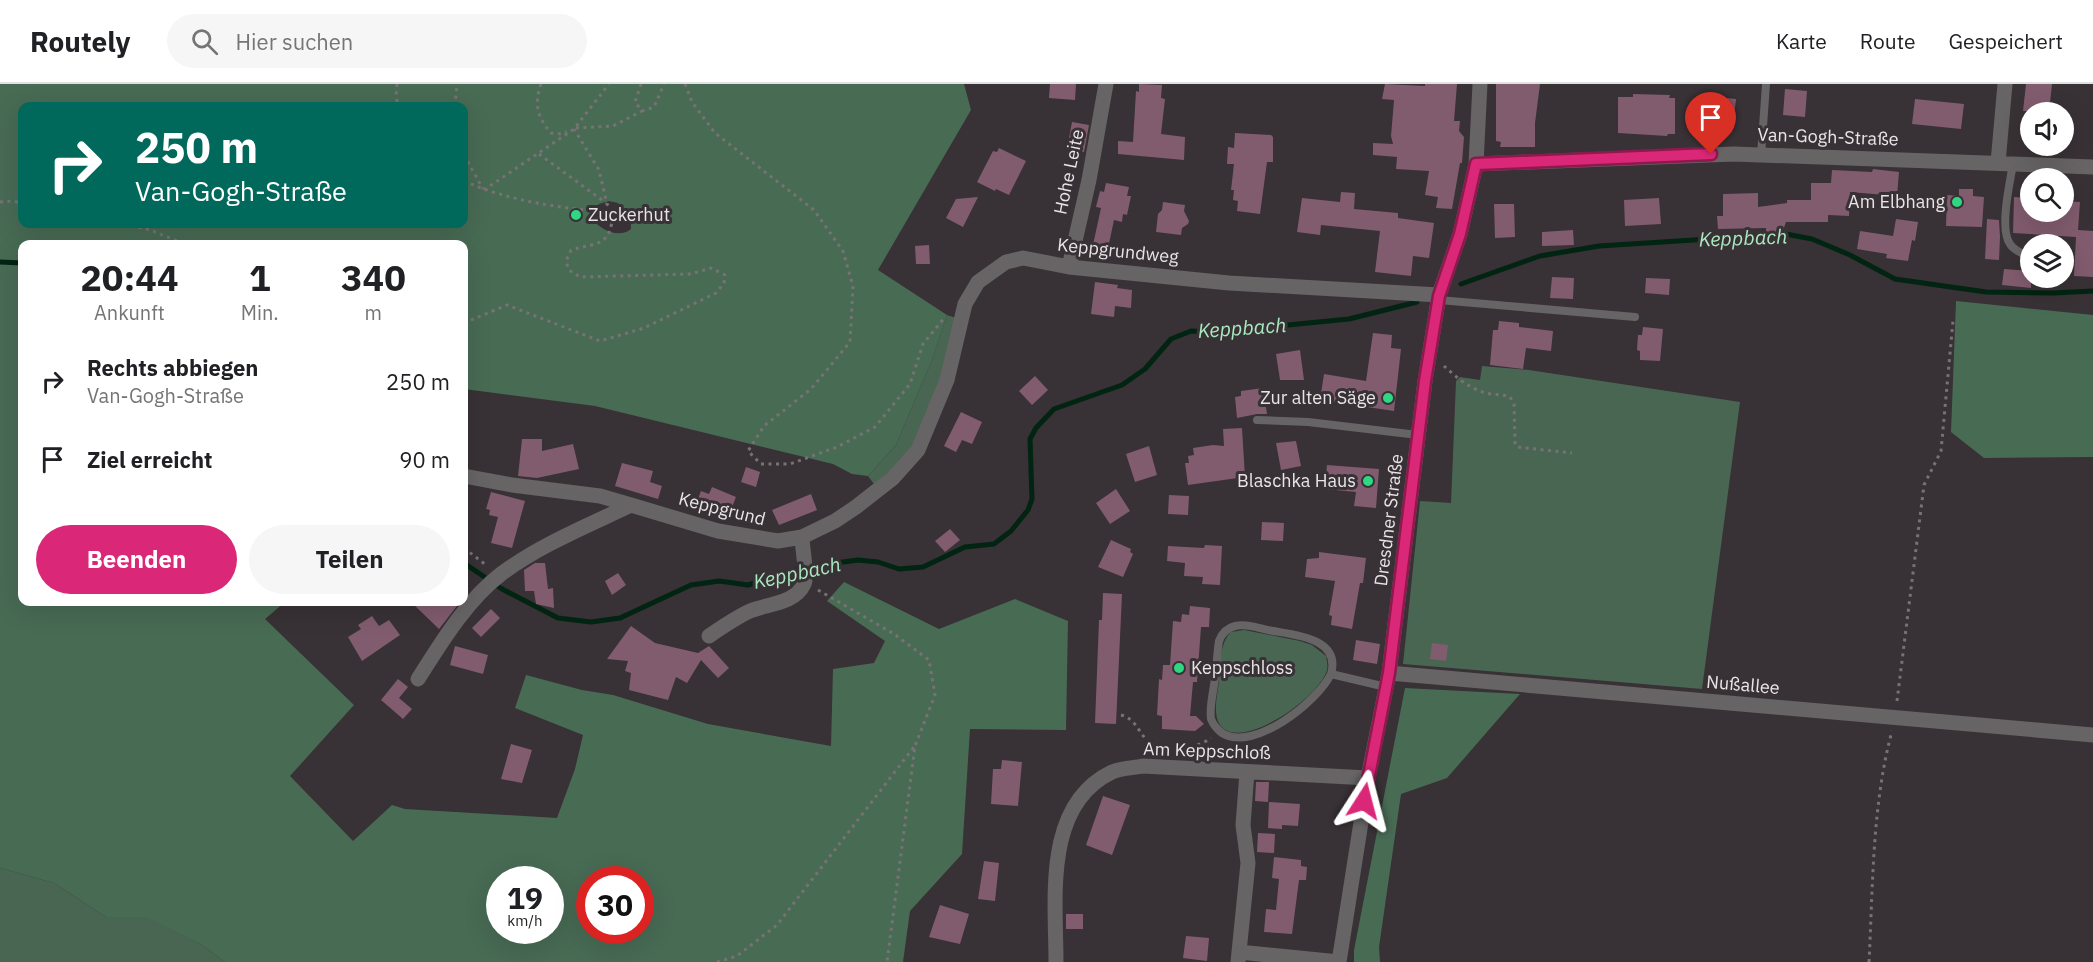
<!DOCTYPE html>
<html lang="de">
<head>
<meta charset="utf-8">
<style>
	body { margin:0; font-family:"IBM Plex Sans",sans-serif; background:#f6f6f6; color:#202124; height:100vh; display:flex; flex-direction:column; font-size:22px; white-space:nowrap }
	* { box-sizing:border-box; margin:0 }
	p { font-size:20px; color:#757577 }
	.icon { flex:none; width:33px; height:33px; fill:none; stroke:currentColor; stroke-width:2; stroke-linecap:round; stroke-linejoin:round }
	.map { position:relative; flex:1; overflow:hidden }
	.panel { position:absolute; left:18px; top:156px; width:450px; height:366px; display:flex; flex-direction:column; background:#fff; border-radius:12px; box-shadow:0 6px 24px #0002 }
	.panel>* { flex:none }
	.hud { position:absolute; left:18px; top:18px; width:450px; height:126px; border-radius:12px; box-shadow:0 6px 24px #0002; background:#00695c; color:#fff; overflow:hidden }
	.tools { position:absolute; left:2020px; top:18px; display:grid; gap:12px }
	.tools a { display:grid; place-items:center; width:54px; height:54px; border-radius:50%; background:#fff; box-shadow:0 6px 24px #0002; font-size:30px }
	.speed { position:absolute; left:486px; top:782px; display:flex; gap:12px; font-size:30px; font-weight:700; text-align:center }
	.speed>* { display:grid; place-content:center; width:78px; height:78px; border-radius:50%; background:#fff; box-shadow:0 6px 24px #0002; line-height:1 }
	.speed small { font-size:15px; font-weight:400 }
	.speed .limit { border:9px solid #d22; background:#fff; color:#111 }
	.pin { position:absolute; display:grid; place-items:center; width:51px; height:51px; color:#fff; margin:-62px -26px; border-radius:50% 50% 50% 0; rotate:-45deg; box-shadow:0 0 6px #0007 }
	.pin .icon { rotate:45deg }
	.me { position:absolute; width:66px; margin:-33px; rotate:9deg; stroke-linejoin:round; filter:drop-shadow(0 0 4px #0008) }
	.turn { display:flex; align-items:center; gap:21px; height:126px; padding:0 18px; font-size:27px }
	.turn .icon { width:78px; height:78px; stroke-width:2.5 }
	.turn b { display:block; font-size:42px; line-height:51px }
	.eta { display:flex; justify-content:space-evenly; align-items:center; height:102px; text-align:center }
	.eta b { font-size:36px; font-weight:700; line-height:42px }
	.action { display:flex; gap:12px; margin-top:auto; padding:12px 18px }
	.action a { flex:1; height:69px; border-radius:36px; background:#db2777; color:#fff; font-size:24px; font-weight:700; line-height:69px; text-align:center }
	.action a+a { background:#f6f6f6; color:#202124 }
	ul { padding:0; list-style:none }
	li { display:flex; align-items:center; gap:18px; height:78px; padding:0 18px }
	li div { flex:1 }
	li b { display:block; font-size:22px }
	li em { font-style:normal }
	header { display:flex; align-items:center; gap:36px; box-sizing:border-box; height:84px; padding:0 30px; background:#fff; border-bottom:2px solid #e0e0e0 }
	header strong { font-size:28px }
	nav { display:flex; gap:33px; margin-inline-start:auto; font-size:21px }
	.search { width:420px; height:54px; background:#f6f6f6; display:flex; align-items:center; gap:15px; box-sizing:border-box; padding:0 21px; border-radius:33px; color:#757577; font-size:22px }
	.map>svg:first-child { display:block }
	.green { fill:#496653 }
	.forest { fill:#486b54; fill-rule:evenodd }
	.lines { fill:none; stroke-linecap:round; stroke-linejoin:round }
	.stream { stroke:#022412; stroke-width:5 }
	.building { fill:#815c6e }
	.path { stroke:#787275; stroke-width:3; stroke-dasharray:3 4.5; stroke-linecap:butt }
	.lane { stroke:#676465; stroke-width:8 }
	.street { stroke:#676465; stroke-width:15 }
	.route-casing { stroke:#8e194d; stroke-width:15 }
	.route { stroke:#db2777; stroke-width:10 }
	.poi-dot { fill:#2ed883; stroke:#383135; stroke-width:2 }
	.labels { text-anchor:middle; stroke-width:6; stroke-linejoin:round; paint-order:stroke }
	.street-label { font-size:18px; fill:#e9e5e7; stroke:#383135 }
	.poi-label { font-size:18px; fill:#e9e5e7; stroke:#383135; text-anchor:end }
	.water-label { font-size:20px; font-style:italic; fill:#abe9c0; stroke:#383135 }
</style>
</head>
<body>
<header>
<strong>Routely</strong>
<div class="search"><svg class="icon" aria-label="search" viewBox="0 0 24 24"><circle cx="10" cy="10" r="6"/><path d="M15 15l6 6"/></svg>Hier suchen</div>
<nav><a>Karte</a><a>Route</a><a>Gespeichert</a></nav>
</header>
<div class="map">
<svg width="2093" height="878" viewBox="0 0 2093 878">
	<rect width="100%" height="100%" fill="#383135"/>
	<path class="green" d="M 947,231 L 956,234 L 941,296 L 912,362 L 890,387 L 874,400 L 868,392 L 896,361 L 932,276 Z
		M 1482,282 L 1529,286 L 1740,318 L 1702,605 L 1403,580 L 1420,417 L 1451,419 L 1456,297 L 1460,293 L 1480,296 Z
		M 1244,546 L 1300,557 L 1312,561 L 1326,572 C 1327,577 1328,582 1327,586 C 1320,613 1241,669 1220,641 C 1212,629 1218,609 1219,596 C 1221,580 1219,560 1231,548 Z
		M 0,784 L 54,799 L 106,833 L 147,832 L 202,861 L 225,878 L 0,878 Z"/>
	<path class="forest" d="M 0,0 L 964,0 L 971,26 L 878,186 L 947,231 L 932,276 L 896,361 L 868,392 L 852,390 L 833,380 L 595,322 L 464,305 L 464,160 L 22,160 L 22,518 L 285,518 L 265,535 L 354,621 L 290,692 L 353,757 L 392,721 L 405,725 L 557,734 L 575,685 L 583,651 L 515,624 L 526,591 L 582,606 L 613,611 L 708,640 L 831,662 L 833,585 L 874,579 L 885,557 L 827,517 L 844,498 L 939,545 L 1015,515 L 1068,537 L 1066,646 L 970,645 L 962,770 L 910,827 L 903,878 L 225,878 L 202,861 L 147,833 L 106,833 L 54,799 L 0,784 ZM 22,22 L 464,22 L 464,140 L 22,140 ZM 609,117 L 618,119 L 631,139 L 631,145 C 618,156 598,144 589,132 L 599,120 ZM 500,795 L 550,795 L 550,846 L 500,846 ZM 590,795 L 640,795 L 640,846 L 590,846 Z
		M 1956,217 L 2093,231 L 2093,373 L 1984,374 L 1951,348 Z
		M 1405,604 L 1520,610 L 1447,694 L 1401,710 L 1379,863 L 1380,878 L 1354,878 L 1354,866 Z"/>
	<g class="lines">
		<path class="stream" d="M 0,178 L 22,179
			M 1461,200 L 1540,172 L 1599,162 L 1786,150 L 1812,155 L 1850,171 L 1895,195 L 1986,208 L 2053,209 L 2093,207
			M 464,479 L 502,505 L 558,534 L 591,538 L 620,534 L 691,501 L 719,497 L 748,501 L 806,483 L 858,476 L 878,478 L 899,485 L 923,483 L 965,463 L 994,460 L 1011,447 L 1028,426 L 1032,415 L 1030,355 L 1036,344 L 1054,325 L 1122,301 L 1145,285 L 1171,255 L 1191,247 L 1216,248 L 1349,235 L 1417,218"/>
	</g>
	<path class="building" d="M 1050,0 L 1076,0 L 1075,16 L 1049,14 Z
		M 1139,0 L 1162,1 L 1161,14 L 1165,15 L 1161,50 L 1185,53 L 1184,76 L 1118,70 L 1118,57 L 1133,58 L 1136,7 L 1139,8 Z
		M 1385,0 L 1425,2 L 1425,0 L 1457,0 L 1454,37 L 1460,37 L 1459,47 L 1464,53 L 1462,79 L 1460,79 L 1452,125 L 1436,124 L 1438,113 L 1425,111 L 1429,87 L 1396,85 L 1397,73 L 1373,71 L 1373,59 L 1393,60 L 1391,52 L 1394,16 L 1382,15 Z
		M 1496,0 L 1540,0 L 1535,39 L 1535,63 L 1500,63 L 1501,58 L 1496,57 Z
		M 2026,0 L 2052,0 L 2049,28 L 2023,27 Z
		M 1785,5 L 1807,7 L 1805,33 L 1783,31 Z
		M 1633,10 L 1670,11 L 1669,14 L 1675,14 L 1675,50 L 1668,50 L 1667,52 L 1618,49 L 1618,13 L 1633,13 Z
		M 1706,12 L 1736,15 L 1733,41 L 1704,38 Z
		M 1915,15 L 1964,20 L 1961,45 L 1912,40 Z
		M 1072,38 L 1089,41 L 1084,68 L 1067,65 Z
		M 1235,49 L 1271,51 L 1273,53 L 1273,78 L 1267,78 L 1260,130 L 1237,127 L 1238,117 L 1233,116 L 1234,106 L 1231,106 L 1234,80 L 1227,80 L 1228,63 L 1234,64 Z
		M 999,64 L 1026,77 L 1009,111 L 996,105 L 995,107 L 977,98 L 993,67 L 997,68 Z
		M 1873,85 L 1899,88 L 1897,112 L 1850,108 L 1849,132 L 1828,131 L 1828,138 L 1786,138 L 1782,149 L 1766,151 L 1766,144 L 1718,145 L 1717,132 L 1723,132 L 1723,110 L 1758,109 L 1758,123 L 1787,119 L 1787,116 L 1811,116 L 1811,99 L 1831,99 L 1832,86 L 1872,88 Z
		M 1106,99 L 1129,103 L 1127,112 L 1131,112 L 1127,131 L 1123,130 L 1122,138 L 1114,136 L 1106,174 L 1091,170 L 1101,124 L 1096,123 L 1100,107 L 1104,108 Z
		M 1959,105 L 1973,105 L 1973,112 L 1984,113 L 1982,143 L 1946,142 L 1947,111 L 1959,112 Z
		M 1341,108 L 1355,109 L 1354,125 L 1398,129 L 1398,134 L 1434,139 L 1429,174 L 1413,172 L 1411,192 L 1375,188 L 1380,147 L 1321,141 L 1320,151 L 1297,148 L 1302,114 L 1340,118 Z
		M 978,113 L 963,143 L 946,134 L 956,115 Z
		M 2014,113 L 2031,114 L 2031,128 L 2064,128 L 2064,117 L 2080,118 L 2078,146 L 2093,147 L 2093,193 L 2074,192 L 2076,153 L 2013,149 Z
		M 1659,114 L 1661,140 L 1625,142 L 1624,116 Z
		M 1163,118 L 1185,121 L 1184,127 L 1189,137 L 1188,140 L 1182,144 L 1181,151 L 1156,148 L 1158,130 L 1162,126 Z
		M 1494,120 L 1514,120 L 1515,153 L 1495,154 Z
		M 1896,135 L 1918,138 L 1915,157 L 1912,156 L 1908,177 L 1886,174 L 1887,170 L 1857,165 L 1860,147 L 1893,152 Z
		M 1987,135 L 1999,136 L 2000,153 L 1999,176 L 1985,175 Z
		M 1573,146 L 1574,161 L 1542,162 L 1542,148 Z
		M 929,161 L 930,180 L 916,180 L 915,162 Z
		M 2004,185 L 2031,187 L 2031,204 L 2002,201 Z
		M 1552,193 L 1574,194 L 1573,215 L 1550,214 Z
		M 1646,194 L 1670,195 L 1669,211 L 1645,209 Z
		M 1095,198 L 1118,201 L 1117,204 L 1132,206 L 1131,224 L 1115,222 L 1114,233 L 1091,230 Z
		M 1499,237 L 1519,239 L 1519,243 L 1553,247 L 1551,267 L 1526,264 L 1523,285 L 1490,281 L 1493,246 L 1498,246 Z
		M 1643,243 L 1663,245 L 1660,277 L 1640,276 L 1640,267 L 1637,266 L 1638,251 L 1642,251 Z
		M 1373,249 L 1392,251 L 1391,264 L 1401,265 L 1394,327 L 1320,316 L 1324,290 L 1366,297 Z
		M 1300,266 L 1304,296 L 1280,296 L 1276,270 Z
		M 1035,292 L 1048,306 L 1032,321 L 1019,307 Z
		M 1263,304 L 1267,330 L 1257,330 L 1237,334 L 1235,313 L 1241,312 L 1241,307 Z
		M 961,328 L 982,338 L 972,360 L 962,356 L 956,368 L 944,362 Z
		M 1242,344 L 1245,393 L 1188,401 L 1185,379 L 1189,379 L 1188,372 L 1194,371 L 1193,364 L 1213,361 L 1224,362 L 1223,345 Z
		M 522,355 L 542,355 L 542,367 L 573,360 L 579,385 L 537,394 L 518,392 Z
		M 1296,357 L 1301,382 L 1281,386 L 1276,359 Z
		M 1149,362 L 1157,391 L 1135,398 L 1126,370 Z
		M 622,379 L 653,387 L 650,398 L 662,402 L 658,415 L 615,402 Z
		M 1327,381 L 1379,385 L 1376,424 L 1354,422 L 1356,408 L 1325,405 Z
		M 746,383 L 760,388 L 756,403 L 741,398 Z
		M 712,403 L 736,413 L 727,436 L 695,423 L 701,407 L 709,410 Z
		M 1116,405 L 1130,427 L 1110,440 L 1096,419 Z
		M 491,408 L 525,417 L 512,464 L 491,459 L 498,433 L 489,431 L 490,426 L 486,425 Z
		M 811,410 L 817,426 L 779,441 L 772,426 Z
		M 1169,411 L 1189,412 L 1188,431 L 1168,430 Z
		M 1262,438 L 1284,439 L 1283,457 L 1261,456 Z
		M 950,445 L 960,456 L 945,468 L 935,457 Z
		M 1111,456 L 1131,465 L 1130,468 L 1133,470 L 1123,493 L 1098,483 Z
		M 1205,461 L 1222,462 L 1220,501 L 1202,500 L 1203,493 L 1184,492 L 1185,479 L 1167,477 L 1168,462 L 1204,464 Z
		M 1319,468 L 1366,474 L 1363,499 L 1360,499 L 1352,545 L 1331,541 L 1332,532 L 1329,531 L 1335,497 L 1305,493 L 1307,475 L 1319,474 Z
		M 535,479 L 545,479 L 548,505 L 553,504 L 554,524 L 536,520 L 534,507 L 525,507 L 524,486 Z
		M 618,489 L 626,501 L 612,511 L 605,497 Z
		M 1103,509 L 1122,510 L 1116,640 L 1095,639 L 1099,536 L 1102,536 Z
		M 411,518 L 460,518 L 439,545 Z
		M 1190,522 L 1210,524 L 1209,543 L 1201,543 L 1197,598 L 1193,598 L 1190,632 L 1196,632 L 1204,640 L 1195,647 L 1162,645 L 1162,632 L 1157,631 L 1159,595 L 1162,596 L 1163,581 L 1170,581 L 1173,537 L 1181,538 L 1182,530 L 1189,531 Z
		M 491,525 L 500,534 L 481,553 L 472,544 Z
		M 372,532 L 379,542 L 389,536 L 400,551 L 362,577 L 348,553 L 361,545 L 358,541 Z
		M 631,542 L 655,559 L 698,569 L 709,562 L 729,584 L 718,594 L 701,576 L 687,599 L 676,593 L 668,616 L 629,606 L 631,589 L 625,587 L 628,577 L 607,575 Z
		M 1356,556 L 1380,560 L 1377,580 L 1353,576 Z
		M 1432,559 L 1448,561 L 1446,577 L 1430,575 Z
		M 455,562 L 488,571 L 483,590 L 450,581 Z
		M 398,595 L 408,603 L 399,614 L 412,625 L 403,635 L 381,616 Z
		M 511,660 L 532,666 L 522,699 L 501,695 Z
		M 1002,676 L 1022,678 L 1018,722 L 991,720 L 993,685 L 1001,685 Z
		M 1256,698 L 1269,698 L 1268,718 L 1255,717 Z
		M 1103,712 L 1130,721 L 1112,771 L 1086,761 Z
		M 1269,718 L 1300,720 L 1298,742 L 1282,741 L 1282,745 L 1268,744 Z
		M 1258,749 L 1275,750 L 1274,769 L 1257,768 Z
		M 1274,773 L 1301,776 L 1301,782 L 1307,783 L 1306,796 L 1299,796 L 1292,850 L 1264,848 L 1266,825 L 1276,826 L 1279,795 L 1272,794 Z
		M 984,777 L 999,779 L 995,817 L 978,815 Z
		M 940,821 L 969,830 L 960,860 L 929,853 Z
		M 1066,830 L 1083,830 L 1083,845 L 1066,845 Z
		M 1186,852 L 1209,854 L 1207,877 L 1183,874 Z"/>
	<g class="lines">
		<path class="path" d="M 397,0 L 396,13 L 399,22
			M 541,0 C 534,20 537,33 551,49 L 562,50 L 567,48
			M 641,0 L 635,18 L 642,27 L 654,23 L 664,0
			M 685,0 L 692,18 L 715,49 L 814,126 L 843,167 L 853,202 L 850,258 L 811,305 L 764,342 L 748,367 L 761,380 L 790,380 L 837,363 L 875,343 L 910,300 L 923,260 L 945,233
			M 455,22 L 457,0
			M 576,44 L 613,42 L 642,27
			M 539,70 L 606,119
			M 464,71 L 483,105
			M 464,97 C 511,118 562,124 613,129
			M 484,106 L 574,45 L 609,0
			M 0,118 L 12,117 L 22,119
			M 124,140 L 150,146 L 185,160
			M 464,239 L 507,221 L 600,257 L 644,244 L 716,209 L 724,199 L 725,191 L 711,184 L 691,190 L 580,193 L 569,186 L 566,177 L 571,166 C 599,158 610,163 613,129 L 607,120 L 599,86 L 574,45
			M 1444,282 C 1456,293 1470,305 1486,309 C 1494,311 1502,310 1510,313 L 1514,320 L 1515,359 L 1517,363 L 1572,369
			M 464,464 L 486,481
			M 818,506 L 894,550 L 929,576 L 935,611 L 915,662 L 887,878
			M 1897,617 L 1924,401 L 1941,367 L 1953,237
			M 1121,631 C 1136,635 1138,648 1148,657 C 1163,671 1196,665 1211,654
			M 717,878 L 737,872 L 777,841 L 914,663
			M 1869,878 C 1873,802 1872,721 1892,647"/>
		<path class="lane" d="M 1761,71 L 1766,0
			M 2013,80 C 2010,98 1999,145 2010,160 C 2014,167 2024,170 2030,173
			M 1439,216 L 1635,233
			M 1257,336 L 1308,338 L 1418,351
			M 1331,590 C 1318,617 1254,669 1222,649 C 1218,646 1213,640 1211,635 C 1209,622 1214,606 1215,593 C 1217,581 1217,569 1219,557 C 1222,549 1227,544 1235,542 C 1247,539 1261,545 1273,547 C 1297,551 1341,555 1331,590 L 1386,603"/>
		<path class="street" d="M 1998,79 L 2005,0
			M 1476,80 L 1734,70 L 2093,83
			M 1069,183 L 1089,96 L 1106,0
			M 464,392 L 512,401 L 600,412 L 631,421
			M 709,552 C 722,543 735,534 750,527 C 766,520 795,520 804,500 C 808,492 802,464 802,453
			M 1389,589 L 2093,651
			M 418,595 C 441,559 466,517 501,490 C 540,461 587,442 631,421 L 718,447 L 778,457 L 802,453 L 835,437 L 856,423 L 893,394 L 918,366 L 947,296 L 965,220 L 978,198 L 1006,178 L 1023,174 L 1069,183 L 1229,199 L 1439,211
			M 1239,868 L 1339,878
			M 1056,878 C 1056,815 1043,721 1112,688 C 1121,684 1134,684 1143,682 L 1368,694
			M 1238,878 L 1248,779 L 1243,741 L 1247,688
			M 1339,878 L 1368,694 L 1389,589 L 1425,297 L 1439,211 L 1460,150 L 1476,80 L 1480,0"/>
	</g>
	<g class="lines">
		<defs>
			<path id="route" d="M 1364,717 L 1389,589 L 1425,297 L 1439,212 L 1460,150 L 1476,80 L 1711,70"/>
		</defs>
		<use href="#route" class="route-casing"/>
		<use href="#route" class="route"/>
	</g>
	<g class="poi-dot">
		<circle cx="1957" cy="118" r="6"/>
		<circle cx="576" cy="131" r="6"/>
		<circle cx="1388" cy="314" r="6"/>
		<circle cx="1368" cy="397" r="6"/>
		<circle cx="1179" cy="584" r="6"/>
	</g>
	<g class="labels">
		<g class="street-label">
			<text transform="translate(1828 53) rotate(2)" y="6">Van-Gogh-Straße</text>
			<text transform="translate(1069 88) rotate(-78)" y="6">Hohe Leite</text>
			<text transform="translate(1118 167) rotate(6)" y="6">Keppgrundweg</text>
			<text transform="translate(722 425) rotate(14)" y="6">Keppgrund</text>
			<text transform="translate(1389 436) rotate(-83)" y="6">Dresdner Straße</text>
			<text transform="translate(1743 601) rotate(5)" y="6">Nußallee</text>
			<text transform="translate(1207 667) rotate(2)" y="6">Am Keppschloß</text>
		</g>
		<g class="poi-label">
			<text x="1945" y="124">Am Elbhang</text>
			<text x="588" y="137" text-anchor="start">Zuckerhut</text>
			<text x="1376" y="320">Zur alten Säge</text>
			<text x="1356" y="403">Blaschka Haus</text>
			<text x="1191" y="590" text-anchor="start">Keppschloss</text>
		</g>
		<g class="water-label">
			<text transform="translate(1743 154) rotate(-2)" y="7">Keppbach</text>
			<text transform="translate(1242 244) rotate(-4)" y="7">Keppbach</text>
			<text transform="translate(797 489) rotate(-12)" y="7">Keppbach</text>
		</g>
	</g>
</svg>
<div class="tools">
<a><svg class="icon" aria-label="sound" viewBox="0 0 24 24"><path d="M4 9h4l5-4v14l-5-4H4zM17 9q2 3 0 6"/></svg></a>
<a><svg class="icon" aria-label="search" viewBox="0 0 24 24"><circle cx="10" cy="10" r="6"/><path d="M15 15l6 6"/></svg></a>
<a><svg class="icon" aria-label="layers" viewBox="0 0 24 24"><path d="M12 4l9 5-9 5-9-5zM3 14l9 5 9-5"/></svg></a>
</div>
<div class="speed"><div>19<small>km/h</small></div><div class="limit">30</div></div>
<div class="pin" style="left:1711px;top:70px;background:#d93025"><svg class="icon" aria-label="arrive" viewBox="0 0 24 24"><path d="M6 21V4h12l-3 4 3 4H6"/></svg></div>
<svg class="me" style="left:1364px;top:717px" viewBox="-20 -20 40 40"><path d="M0-17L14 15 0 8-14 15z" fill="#db2777" stroke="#fff" stroke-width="4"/></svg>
<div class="hud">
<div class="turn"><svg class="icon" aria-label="right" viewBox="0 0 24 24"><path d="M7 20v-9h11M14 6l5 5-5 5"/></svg><div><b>250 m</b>Van-Gogh-Straße</div></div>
</div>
<section class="panel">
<div class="eta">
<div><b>20:44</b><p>Ankunft</p></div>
<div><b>1</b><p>Min.</p></div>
<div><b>340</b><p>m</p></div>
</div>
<ul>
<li><svg class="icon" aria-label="right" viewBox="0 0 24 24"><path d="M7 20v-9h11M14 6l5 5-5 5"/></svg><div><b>Rechts abbiegen</b><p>Van-Gogh-Straße</p></div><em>250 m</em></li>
<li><svg class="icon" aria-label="arrive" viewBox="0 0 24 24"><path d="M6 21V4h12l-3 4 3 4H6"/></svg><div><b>Ziel erreicht</b></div><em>90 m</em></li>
</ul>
<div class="action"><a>Beenden</a><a>Teilen</a></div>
</section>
</div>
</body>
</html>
